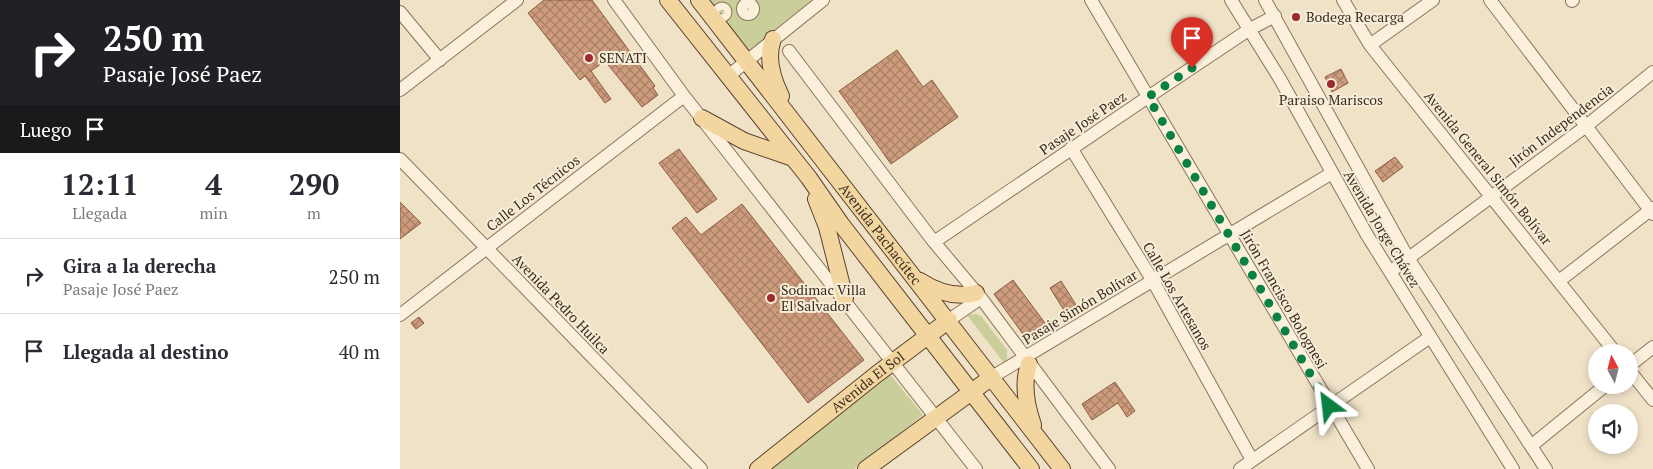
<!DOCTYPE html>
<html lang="es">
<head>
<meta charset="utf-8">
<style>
	body { margin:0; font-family:"PT Serif",serif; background:#f7f7f7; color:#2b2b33; height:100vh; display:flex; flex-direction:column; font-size:19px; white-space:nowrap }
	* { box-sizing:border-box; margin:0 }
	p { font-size:16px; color:#7c7c81 }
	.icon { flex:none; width:28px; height:28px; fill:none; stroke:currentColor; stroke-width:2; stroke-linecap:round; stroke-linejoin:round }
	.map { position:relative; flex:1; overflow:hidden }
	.details { display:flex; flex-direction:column; background:#fff; width:400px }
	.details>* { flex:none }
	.banner { background:#202124; color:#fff; overflow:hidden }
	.needle { width:32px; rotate:353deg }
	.buttons { position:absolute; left:1188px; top:344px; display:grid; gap:10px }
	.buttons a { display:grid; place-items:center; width:50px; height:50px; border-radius:50%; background:#fff; box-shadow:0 2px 8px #0003; font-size:25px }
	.pin { position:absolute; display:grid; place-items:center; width:42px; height:42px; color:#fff; margin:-51px -21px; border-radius:50% 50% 50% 0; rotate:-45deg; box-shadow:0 0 5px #0007 }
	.pin .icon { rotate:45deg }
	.me { position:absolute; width:55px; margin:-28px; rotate:330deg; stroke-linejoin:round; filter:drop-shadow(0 0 4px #0008) }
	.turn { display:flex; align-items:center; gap:18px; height:105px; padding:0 20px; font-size:22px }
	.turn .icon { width:65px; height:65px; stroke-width:2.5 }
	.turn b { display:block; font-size:35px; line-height:42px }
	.then { display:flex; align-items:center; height:48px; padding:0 20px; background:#0003; gap:10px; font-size:19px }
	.eta { display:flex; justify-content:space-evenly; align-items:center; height:85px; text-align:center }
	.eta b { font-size:30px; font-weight:600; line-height:35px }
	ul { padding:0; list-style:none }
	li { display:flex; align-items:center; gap:15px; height:75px; padding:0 20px; border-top:1px solid #e1e1e2 }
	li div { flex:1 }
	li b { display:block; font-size:19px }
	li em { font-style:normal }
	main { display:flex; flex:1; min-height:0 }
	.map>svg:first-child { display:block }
	.green { fill:#cace9b }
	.building { fill:url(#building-cross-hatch); stroke:#8c5c41 }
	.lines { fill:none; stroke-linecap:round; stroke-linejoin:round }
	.minor-casing { stroke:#8c745c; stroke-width:14 }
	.major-casing { stroke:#5a4230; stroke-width:18 }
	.minor { stroke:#faf0db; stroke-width:12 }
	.major { stroke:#f3d69f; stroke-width:16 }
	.route { stroke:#0b8043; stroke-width:9; stroke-dasharray:0 16.2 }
	.poi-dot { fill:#9d2a2f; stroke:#f7edd7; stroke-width:2 }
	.labels { text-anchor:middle; stroke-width:4; stroke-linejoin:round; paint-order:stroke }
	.poi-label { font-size:14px; fill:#3c2d20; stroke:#f7edd7; text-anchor:start }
	.street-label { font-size:14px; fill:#3c2d20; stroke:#f7edd7 }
</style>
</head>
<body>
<main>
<section class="details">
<div class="banner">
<div class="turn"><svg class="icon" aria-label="right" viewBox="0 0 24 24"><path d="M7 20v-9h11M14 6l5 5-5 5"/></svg><div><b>250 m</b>Pasaje José Paez</div></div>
<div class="then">Luego<svg class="icon" aria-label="arrive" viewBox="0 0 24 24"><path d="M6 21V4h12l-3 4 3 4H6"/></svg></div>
</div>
<div class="eta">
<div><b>12:11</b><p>Llegada</p></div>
<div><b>4</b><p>min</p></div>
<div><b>290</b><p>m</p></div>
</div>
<ul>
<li><svg class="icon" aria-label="right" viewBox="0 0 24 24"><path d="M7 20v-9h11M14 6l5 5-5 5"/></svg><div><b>Gira a la derecha</b><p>Pasaje José Paez</p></div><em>250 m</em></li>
<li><svg class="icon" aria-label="arrive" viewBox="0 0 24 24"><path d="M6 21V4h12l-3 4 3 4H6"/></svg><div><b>Llegada al destino</b></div><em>40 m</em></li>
</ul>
</section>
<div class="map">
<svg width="1253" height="469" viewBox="0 0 1253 469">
	<defs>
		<pattern id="building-cross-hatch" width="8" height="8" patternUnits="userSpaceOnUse" patternTransform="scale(1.25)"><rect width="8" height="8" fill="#ce9c7d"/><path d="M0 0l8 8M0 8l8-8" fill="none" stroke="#a88066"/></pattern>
	</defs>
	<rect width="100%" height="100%" fill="#f0e2c7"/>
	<path class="green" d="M 309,0 L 412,0 L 349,51 Z
		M 575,314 L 581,316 L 607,350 L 607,363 L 604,363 L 567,315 Z
		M 489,373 L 523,415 L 454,469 L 366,469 Z"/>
	<path class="building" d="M 144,0 L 192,0 L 255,86 L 253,88 L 258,95 L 242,107 L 205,61 L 191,71 L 211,99 L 205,103 L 185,76 L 180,80 L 128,13 Z
		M 497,50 L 523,87 L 532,80 L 558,117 L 491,164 L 439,91 Z
		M 941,69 L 948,83 L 932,92 L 925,77 Z
		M 279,149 L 317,199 L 297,213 L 259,163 Z
		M 995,157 L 1003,167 L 983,182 L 975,171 Z
		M 0,202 L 21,223 L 0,239 Z
		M 342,204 L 464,360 L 408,403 L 272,228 L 286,217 L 301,235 Z
		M 613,280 L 645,323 L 625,337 L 594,294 Z
		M 661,281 L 678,308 L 667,315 L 650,288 Z
		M 19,317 L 24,323 L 16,329 L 11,323 Z
		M 715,382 L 735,411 L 727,417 L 718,403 L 692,420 L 682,404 Z"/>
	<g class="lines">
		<defs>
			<path id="minor" d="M 214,0 L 284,96 L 576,469
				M 691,0 L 968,469
				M 831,0 L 880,79 L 967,235 L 1113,469
				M 865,0 L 1008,258 L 1146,469
				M 943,0 L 970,45 L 1215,352
				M 1090,0 L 1253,214
				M 1172,1 L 1173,0
				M343 9a5 5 0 1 1 10 0a5 5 0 1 1-10 0Z
				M318.5 12a3.5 3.5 0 1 1 7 0a3.5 3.5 0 1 1-7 0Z
				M 0,12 L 40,60
				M 970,45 L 1033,0
				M 389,51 L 534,242 L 581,298 L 709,469
				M 327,77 L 423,0
				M 0,90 L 117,0
				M 671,148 L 753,281 L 852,460
				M 0,159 L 301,469
				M 534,242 L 748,97 L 850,29 L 875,16
				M 990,272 L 1185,127 L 1253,72
				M 1159,281 L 1253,208
				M 0,315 L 284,96
				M 549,320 L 581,298
				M 1229,366 L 1253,347
				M 1229,370 L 1253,400
				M 592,377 L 932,173
				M 1131,446 L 1206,385
				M 840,469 L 1030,337"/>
			<g id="major">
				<path d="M 268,0 L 409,178 L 441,224 L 631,469"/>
				<path id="s1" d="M 299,0 L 662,469"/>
				<path d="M 373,39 C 366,58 372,78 381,96"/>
				<path d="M 302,118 L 344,141 L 390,157"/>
				<path d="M 416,199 L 427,227 L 445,298"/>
				<path d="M 520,281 C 537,292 556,298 576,293"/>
				<path d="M 629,364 C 622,384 626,405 633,425"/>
				<path id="s2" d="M 358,469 L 477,374 L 549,320"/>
				<path d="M 466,469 L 592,377"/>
			</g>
		</defs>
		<use href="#minor" class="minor-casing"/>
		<use href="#major" class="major-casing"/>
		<use href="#minor" class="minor"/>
		<use href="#major" class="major"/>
	</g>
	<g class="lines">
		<path class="route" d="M 792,68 L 748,97 L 929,406"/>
	</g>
	<g class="poi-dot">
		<circle cx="896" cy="17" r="5"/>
		<circle cx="189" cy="58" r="5"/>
		<circle cx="931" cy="84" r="5"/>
		<circle cx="371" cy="298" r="5"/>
	</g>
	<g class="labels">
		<g class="poi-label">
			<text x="906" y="22">Bodega Recarga</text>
			<text x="199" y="63">SENATI</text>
			<text x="931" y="105" text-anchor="middle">Paraiso Mariscos</text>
			<text x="381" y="295">Sodimac Villa<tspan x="381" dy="16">El Salvador</tspan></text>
		</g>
		<g class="street-label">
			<text transform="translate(683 123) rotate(-34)" y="5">Pasaje José Paez</text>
			<text transform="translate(1161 125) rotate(-37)" y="5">Jirón Independencia</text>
			<text transform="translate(1088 168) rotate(51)" y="5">Avenida General Simón Bolívar</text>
			<text transform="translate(133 193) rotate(-38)" y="5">Calle Los Técnicos</text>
			<text transform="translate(982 229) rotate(59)" y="5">Avenida Jorge Chávez</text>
			<text dy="5" stroke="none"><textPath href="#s1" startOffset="296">Avenida Pachacútec</textPath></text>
			<text transform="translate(777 296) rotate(60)" y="5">Calle Los Artesanos</text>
			<text transform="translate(884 299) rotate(60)" y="5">Jirón Francisco Bolognesi</text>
			<text transform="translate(161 304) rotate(46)" y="5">Avenida Pedro Huilca</text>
			<text transform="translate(680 307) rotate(-31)" y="5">Pasaje Simón Bolívar</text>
			<text dy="5" stroke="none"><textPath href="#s2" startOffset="140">Avenida El Sol</textPath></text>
		</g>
	</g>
</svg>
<div class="buttons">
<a><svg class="needle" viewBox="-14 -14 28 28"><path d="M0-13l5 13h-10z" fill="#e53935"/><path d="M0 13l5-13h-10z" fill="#7c7c81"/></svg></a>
<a><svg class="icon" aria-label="sound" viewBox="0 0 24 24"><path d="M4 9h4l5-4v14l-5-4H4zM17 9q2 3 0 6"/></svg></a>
</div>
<div class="pin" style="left:792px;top:68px;background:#d93025"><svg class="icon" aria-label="arrive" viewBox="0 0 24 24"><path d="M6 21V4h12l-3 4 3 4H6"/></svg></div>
<svg class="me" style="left:929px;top:406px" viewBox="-20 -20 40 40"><path d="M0-17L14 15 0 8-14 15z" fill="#0b8043" stroke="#fff" stroke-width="4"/></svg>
</div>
</main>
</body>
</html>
